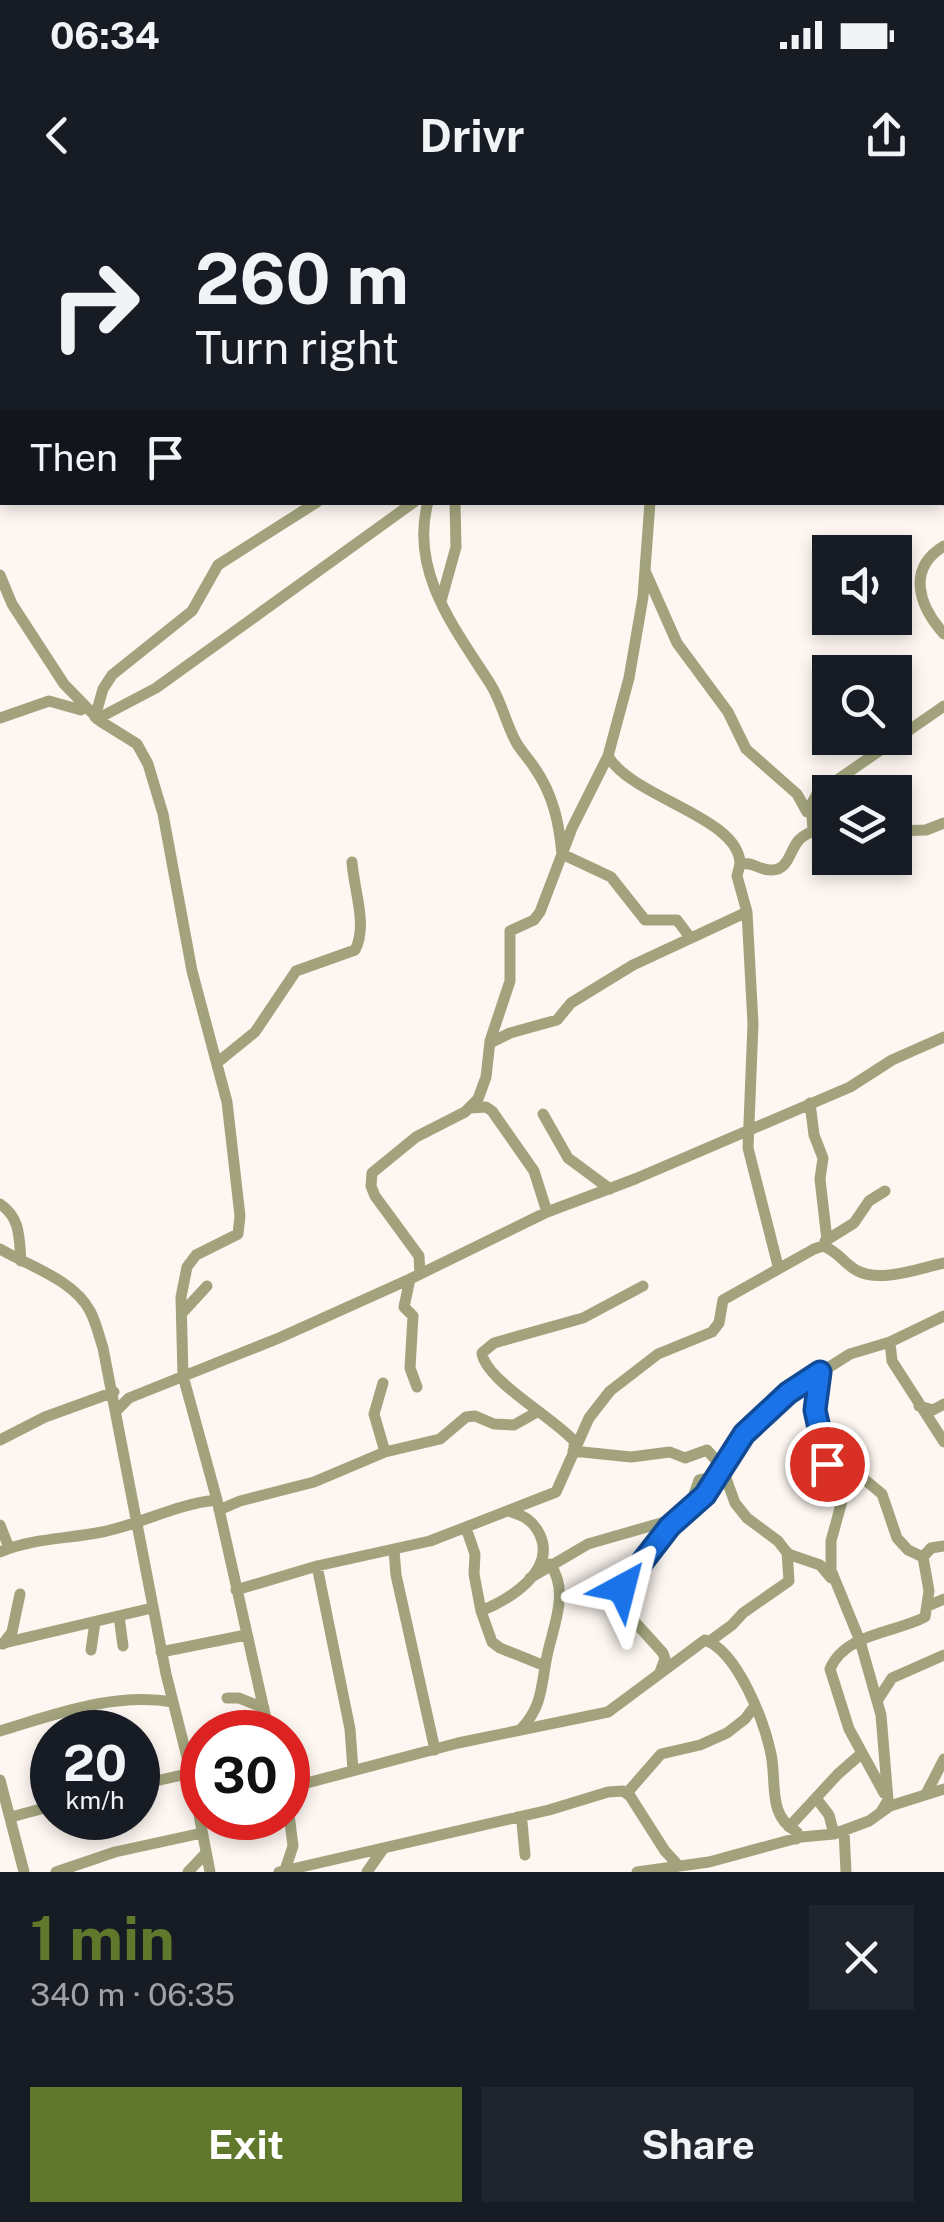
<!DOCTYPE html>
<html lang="en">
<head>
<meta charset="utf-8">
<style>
	body { margin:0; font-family:"Public Sans",sans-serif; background:#20242c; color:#f1f3f6; height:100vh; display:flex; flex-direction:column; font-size:38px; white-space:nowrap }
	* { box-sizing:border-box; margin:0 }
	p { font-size:32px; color:#9ea1a6 }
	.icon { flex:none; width:55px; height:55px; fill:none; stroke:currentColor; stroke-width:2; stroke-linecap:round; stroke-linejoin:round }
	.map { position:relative; height:1672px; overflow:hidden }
	.panel { display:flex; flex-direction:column; background:#171b24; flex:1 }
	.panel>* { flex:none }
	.top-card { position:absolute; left:0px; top:0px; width:945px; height:305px; box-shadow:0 5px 15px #0003; background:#171b24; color:#f1f3f6; overflow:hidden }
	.tools { position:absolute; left:812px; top:335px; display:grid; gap:20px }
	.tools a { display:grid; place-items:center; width:100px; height:100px; border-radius:0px; background:#171b24; box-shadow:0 5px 15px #0003; font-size:50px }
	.speed { position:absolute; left:30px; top:1510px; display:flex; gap:20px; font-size:50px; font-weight:700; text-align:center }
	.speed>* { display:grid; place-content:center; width:130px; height:130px; border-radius:50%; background:#171b24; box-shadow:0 5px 15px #0003; line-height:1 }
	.speed small { font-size:25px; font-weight:400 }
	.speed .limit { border:15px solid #d22; background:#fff; color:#111 }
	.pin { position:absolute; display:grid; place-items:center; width:85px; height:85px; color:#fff; margin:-42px; border:5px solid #fff; border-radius:50%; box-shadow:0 2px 10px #0007 }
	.me { position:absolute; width:110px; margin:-55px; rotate:38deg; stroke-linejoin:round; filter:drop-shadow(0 0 8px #0008) }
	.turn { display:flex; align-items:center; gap:35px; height:210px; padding:0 30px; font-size:45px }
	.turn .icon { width:130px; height:130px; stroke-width:2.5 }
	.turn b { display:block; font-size:70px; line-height:85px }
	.then { display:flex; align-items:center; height:95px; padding:0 30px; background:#0003; gap:20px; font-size:38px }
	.round { display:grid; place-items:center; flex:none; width:105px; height:105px; border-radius:0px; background:#20242c }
	.overview { display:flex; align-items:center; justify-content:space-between; height:170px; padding:0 30px }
	h1 { font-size:60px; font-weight:700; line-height:75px; color:#60782b }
	.primary-button { display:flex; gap:20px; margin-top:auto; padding:20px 30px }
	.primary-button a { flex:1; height:115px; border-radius:0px; background:#60782b; color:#fff; font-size:40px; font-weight:700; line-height:115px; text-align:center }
	.primary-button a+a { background:#20242c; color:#f1f3f6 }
	.status { display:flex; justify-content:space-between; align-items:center; height:70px; padding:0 50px; background:#171b24; direction:ltr }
	.status svg { height:28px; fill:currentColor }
	header { display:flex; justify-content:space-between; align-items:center; height:130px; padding:0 30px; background:#171b24; font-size:45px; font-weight:700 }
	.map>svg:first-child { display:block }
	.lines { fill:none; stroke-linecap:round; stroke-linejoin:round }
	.minor { stroke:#a2a37c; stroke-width:11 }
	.route-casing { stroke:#114b97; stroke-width:25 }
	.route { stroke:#1a73e8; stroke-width:18 }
</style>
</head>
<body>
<div class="status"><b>06:34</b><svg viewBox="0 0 49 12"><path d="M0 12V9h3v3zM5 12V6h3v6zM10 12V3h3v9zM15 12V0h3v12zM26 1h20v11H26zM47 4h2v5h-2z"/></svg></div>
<header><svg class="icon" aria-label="back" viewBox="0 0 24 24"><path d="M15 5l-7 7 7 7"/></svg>Drivr<svg class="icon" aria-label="share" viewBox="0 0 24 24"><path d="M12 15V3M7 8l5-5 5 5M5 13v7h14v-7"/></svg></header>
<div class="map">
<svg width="944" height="1672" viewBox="0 0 944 1672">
	<rect width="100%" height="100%" fill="#fdf6f1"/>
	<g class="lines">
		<path class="minor" d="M 190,2 L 191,0
			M 225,2 L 227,0
			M 412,2 L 413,0
			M 657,2 L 658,0
			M 893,2 L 894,0
			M 929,2 L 934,0
			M 942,78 L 944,82
			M 0,106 L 2,105
			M 0,210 L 2,206
			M 942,297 L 944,300
			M 428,302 C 409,372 456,430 491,485 C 502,503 506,524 516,542 C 521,551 528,558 534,567 C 553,594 559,622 562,654 L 611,677 L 645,720 L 677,720 L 689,736
			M 944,346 C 906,369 919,406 944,434
			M 646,373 L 677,443 L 728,512 L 746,549 L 797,594 L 807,612 L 812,614 L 813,631 L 830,644
			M 0,375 L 12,404 L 64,484 L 100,521 L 137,544 L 148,564 L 163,614 L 192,771 L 227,902 L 240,1016 L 238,1034 L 196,1055 L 187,1067 L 181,1097 L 183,1176 L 217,1300 L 269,1532
			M 441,401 L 456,347 L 455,302
			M 95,517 L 103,489 L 112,475 L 192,411 L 218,365 L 317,302
			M 0,518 L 49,501 L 81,510
			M 97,519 L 156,488 L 414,302
			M 608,556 C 632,598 740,617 740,664
			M 807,612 L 817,594 L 944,506
			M 895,631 L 926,630 L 944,623
			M 490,843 L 510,833 L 557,820 L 571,803 L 633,765 L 747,712
			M 218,862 L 255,832 L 296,771 L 355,750 C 368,725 354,691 352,662
			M 810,903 L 814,935 L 823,958 L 820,979 L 827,1040
			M 470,908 L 486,907 L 492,911 L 534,971 L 547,1012
			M 543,914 L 568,958 L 610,989
			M 0,1004 C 21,1018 19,1038 21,1061
			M 825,1041 L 854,1023 L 869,1001 L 885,991
			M 0,1049 C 29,1066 74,1080 90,1111 C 96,1122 99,1136 103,1148 L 166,1474 L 191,1573 L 210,1672
			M 778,1066 L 748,948 L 753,824 L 747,712 L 737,676 L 740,664 C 753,661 760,671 772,670 C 789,670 790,649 799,640 C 802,636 809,633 813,631
			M 420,1074 L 419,1056 L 375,996 L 371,986 L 372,973 L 416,937 L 465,912 L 478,899 L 486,877 L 490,841 L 510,781 L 510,731 L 534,720 L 540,712 L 572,628 L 608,556 L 629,478 L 643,397 L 650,302
			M 410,1079 L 404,1107 L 413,1116 L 410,1168 L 417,1187
			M 183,1112 L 207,1086
			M 890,1142 L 892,1161 L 944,1242
			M 819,1172 L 815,1210 L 823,1256 L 842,1301 L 831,1341 L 831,1370 L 860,1441 L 881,1515 L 888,1600 L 881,1612
			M 383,1183 L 374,1214 L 385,1252
			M 919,1206 L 933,1210 L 944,1204
			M 117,1210 L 129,1198 L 279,1138 L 410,1079 L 547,1012 L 635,979 L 850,887 L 892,860 L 944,837
			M 0,1240 L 45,1217 L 114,1192
			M 574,1249 L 574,1241 C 554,1218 485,1180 482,1153 L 494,1143 L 583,1118 L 643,1086
			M 573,1251 L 631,1257 L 670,1252 L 685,1258 L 707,1250 L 722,1267 L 735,1303 L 747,1318 L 778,1341 L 788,1354 L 820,1365 L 831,1378
			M 827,1264 L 852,1269 L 882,1294 L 897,1338 L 908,1350 L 923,1357
			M 689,1309 L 699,1280 L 718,1276
			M 219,1310 L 240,1301 L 314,1282 L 385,1252 L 440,1239 L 466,1217 L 475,1216 L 494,1224 L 514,1225 L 537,1212
			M 0,1325 L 9,1348
			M 466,1328 L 475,1354 L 474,1374 L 481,1411 L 492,1442 L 500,1448 L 545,1466
			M 394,1350 L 396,1375 L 435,1550
			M 0,1352 C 32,1338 68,1339 102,1332 C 142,1324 175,1304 217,1300
			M 317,1366 L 350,1529 L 353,1570
			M 530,1378 L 588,1344 L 675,1319
			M 236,1390 L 317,1366 L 430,1341 L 556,1292 L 589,1218 L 610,1191 L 658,1154 L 712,1132 L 719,1123 L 723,1100 L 814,1049 L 823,1046 C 838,1051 843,1063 856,1070 C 879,1084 920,1068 944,1063
			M 928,1406 L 944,1399
			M 481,1411 C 510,1399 556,1371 540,1335 C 533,1320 523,1315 508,1311
			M 119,1416 L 123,1446
			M 710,1441 L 732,1425 L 743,1413 L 789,1381 L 787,1352
			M 0,1444 L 152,1408
			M 3,1444 L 12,1432 L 20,1394
			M 91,1450 L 95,1422
			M 161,1452 L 246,1435
			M 660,1472 L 665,1459 L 663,1453 L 625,1411 L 620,1397 L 624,1384 L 670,1326 L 705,1295 L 743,1234 L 788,1193 L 850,1154 L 890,1142 L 944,1116
			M 227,1498 L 239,1498 L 264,1508
			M 877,1501 L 892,1478 L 944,1455
			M 521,1529 C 543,1506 541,1485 547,1456 C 553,1426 570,1392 550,1364
			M 0,1531 C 56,1514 114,1492 173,1502
			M 0,1580 L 24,1672
			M 138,1585 L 191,1573
			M 288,1588 L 458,1543 L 608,1512 L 705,1440 C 738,1452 764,1521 771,1554 C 777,1582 767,1616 797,1632 L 796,1639
			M 627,1593 L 661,1554 L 700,1545 L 727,1533 L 745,1519 L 754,1507
			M 884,1593 L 849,1529 L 830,1469 C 845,1433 895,1433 925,1417 L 929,1391 L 923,1357 L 931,1348 L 944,1346
			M 926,1594 L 944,1559
			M 816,1598 L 829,1615 L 834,1634
			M 11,1617 L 52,1606
			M 517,1617 L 522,1622 L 525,1655
			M 789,1627 L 838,1574 L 862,1553
			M 844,1631 L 846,1672
			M 285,1670 L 293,1646 L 288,1606
			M 56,1672 L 115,1652 L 202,1633
			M 188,1672 L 205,1654
			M 279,1672 L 549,1610 L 608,1592 L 623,1591 L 630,1596 L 665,1651 L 679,1666
			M 367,1672 L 383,1649
			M 637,1672 L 709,1662 L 801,1637 L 834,1634 L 869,1621 L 890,1606 L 944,1589"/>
	</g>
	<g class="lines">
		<defs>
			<path id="route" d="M 622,1388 L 670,1326 L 705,1295 L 744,1234 L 788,1193 L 820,1172 L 815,1210 L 827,1264"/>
		</defs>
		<use href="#route" class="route-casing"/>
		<use href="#route" class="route"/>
	</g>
</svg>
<div class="tools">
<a><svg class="icon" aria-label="sound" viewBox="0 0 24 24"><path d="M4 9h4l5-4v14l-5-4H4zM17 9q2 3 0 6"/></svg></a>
<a><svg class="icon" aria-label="search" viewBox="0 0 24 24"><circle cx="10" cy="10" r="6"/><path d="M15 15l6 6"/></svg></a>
<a><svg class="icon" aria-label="layers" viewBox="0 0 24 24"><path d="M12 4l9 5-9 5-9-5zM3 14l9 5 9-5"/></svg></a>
</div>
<div class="speed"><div>20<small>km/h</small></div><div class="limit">30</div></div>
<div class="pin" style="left:827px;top:1264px;background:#d93025"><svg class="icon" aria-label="arrive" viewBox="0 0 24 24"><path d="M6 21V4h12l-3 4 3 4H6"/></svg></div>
<svg class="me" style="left:622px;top:1388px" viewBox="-20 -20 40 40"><path d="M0-17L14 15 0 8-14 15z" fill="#1a73e8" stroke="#fff" stroke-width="4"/></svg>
<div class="top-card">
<div class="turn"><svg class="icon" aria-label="right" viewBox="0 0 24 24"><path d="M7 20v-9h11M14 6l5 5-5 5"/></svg><div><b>260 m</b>Turn right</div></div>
<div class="then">Then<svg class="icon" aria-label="arrive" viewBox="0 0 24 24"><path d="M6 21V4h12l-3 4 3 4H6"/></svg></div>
</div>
</div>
<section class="panel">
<div class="overview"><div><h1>1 min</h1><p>340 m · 06:35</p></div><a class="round"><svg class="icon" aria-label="close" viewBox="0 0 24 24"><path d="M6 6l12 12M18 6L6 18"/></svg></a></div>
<div class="primary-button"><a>Exit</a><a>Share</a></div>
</section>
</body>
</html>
